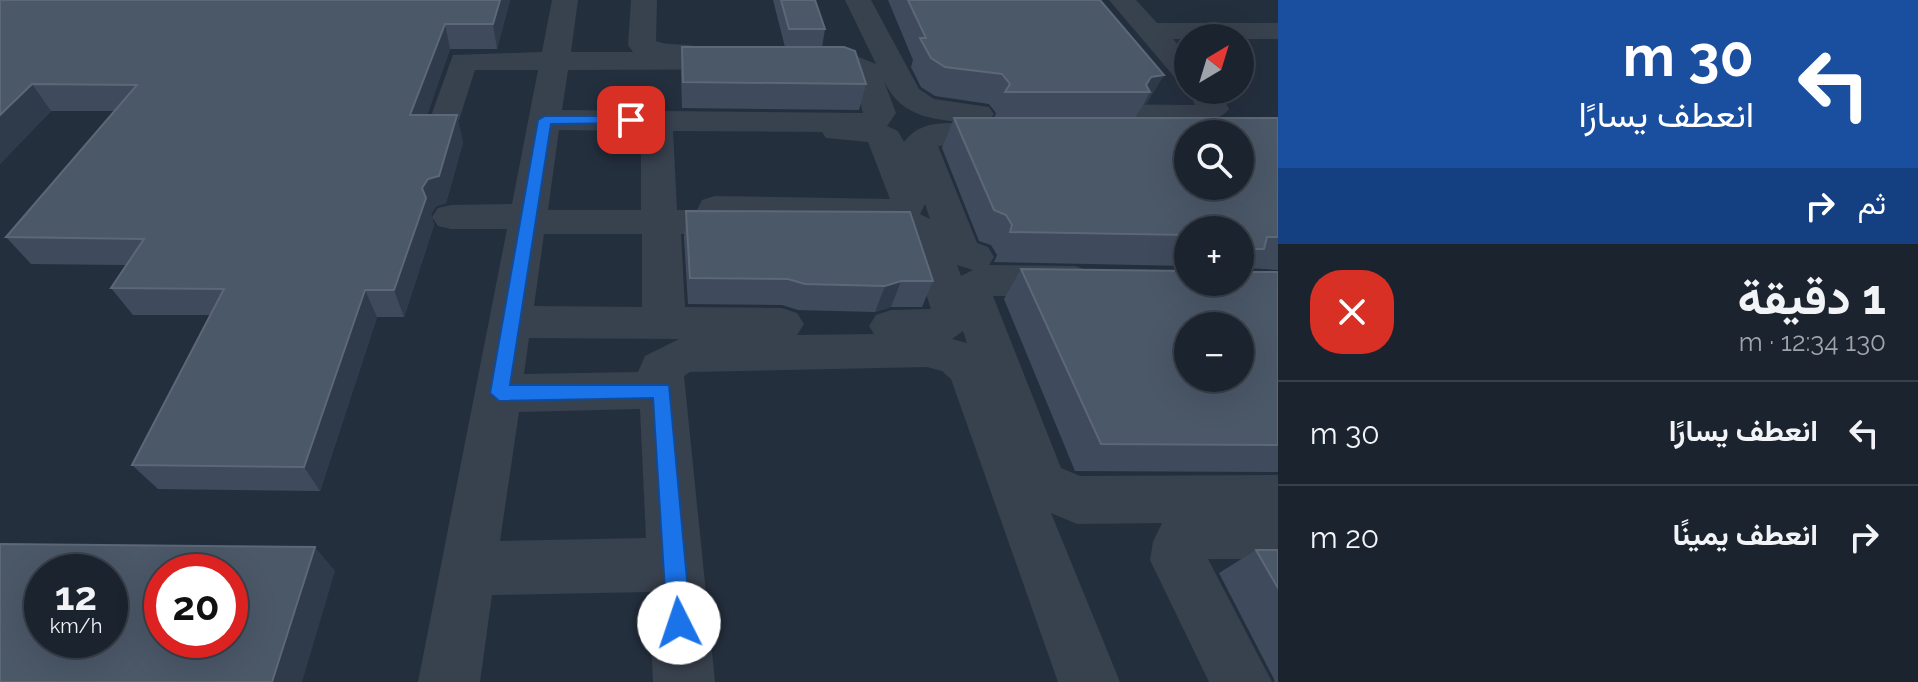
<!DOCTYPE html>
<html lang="ar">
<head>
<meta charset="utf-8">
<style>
	body { margin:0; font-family:Raleway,Vazirmatn,sans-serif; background:#242b36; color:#f1f3f6; direction:rtl; height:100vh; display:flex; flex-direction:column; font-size:30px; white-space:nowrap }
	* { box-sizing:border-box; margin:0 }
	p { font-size:26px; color:#a0a4aa }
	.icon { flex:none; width:44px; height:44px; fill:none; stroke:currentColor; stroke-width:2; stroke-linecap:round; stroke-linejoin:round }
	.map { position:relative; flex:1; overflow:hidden; direction:ltr }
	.sheet { display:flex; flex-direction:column; background:#1b232e; width:640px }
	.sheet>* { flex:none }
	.top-card { background:#1a4fa0; color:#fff; overflow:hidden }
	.needle { width:52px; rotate:38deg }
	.fabs { position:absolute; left:1174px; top:24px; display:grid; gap:16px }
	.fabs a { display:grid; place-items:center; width:80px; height:80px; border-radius:50%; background:#1b232e; box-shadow:0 8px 32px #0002,0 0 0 2px #39404a; font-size:40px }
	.speed { position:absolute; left:24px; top:554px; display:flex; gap:16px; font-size:40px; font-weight:700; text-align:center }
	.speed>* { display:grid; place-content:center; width:104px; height:104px; border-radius:50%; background:#1b232e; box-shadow:0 8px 32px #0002,0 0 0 2px #39404a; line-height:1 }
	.speed small { font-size:20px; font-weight:400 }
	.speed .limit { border:12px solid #d22; background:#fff; color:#111 }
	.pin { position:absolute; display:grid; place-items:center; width:68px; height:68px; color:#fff; margin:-34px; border-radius:16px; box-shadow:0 4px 12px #0006 }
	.me { position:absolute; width:88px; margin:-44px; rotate:356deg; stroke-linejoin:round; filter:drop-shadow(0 0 6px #0008) }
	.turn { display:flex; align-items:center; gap:28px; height:168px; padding:0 32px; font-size:36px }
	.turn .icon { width:104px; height:104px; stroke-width:2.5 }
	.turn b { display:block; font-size:56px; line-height:68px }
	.then { display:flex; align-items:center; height:76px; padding:0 32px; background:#0003; gap:16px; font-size:30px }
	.round { display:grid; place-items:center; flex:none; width:84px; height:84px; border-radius:32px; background:#242b36 }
	.headline { display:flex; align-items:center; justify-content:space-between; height:136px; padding:0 32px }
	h1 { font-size:48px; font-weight:700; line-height:60px }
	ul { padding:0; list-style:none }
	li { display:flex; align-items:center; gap:24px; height:104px; padding:0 32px; border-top:2px solid #39404a }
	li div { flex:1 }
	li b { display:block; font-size:30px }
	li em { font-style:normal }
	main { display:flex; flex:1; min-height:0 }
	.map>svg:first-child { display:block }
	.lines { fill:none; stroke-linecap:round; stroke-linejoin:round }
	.minor { fill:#38414e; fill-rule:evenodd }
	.wall { fill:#3f4b5c }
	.shaded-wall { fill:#2f3b4b }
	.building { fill:#4b5868; stroke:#5c6777; stroke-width:2; fill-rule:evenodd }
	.route { fill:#1a73e8; stroke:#114b97; stroke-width:2 }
</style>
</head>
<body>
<main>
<section class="sheet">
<div class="top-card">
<div class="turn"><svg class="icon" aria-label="left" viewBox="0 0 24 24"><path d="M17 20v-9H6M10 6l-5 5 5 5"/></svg><div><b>30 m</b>انعطف يسارًا</div></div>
<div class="then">ثم<svg class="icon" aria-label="right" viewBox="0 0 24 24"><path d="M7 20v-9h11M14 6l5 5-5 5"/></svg></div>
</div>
<div class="headline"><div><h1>1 دقيقة</h1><p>130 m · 12:34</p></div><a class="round" style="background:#d93025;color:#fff"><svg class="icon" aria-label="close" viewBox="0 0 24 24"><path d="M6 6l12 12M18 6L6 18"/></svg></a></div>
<ul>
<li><svg class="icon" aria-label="left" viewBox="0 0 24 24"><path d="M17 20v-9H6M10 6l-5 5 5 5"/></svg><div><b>انعطف يسارًا</b></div><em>30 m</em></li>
<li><svg class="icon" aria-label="right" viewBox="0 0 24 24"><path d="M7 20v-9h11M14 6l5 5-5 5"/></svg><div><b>انعطف يمينًا</b></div><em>20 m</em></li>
</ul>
</section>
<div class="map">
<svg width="1278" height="682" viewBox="0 0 1278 682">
	<rect width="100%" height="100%" fill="#242f3e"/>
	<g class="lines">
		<path class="minor" d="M 552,0 L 578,0 L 571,52 L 633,52 L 628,45 L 631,0 L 657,0 L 656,41 C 668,46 683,43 695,46 L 699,52 L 844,51 L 876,64 L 845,0 L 871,0 L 919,89 L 934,99 L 989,107 L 994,114 L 989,121 L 978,124 L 1021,127 L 1026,134 L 1021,141 L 938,146 L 977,243 L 988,247 L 994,257 L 989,265 L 1075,266 L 1089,271 L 1095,281 L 1089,291 L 1075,296 L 993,296 L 1061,468 L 1080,476 L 1278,475 L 1278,559 L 1208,559 L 1272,682 L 1209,682 L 1150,560 L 1153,542 L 1162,523 L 1077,524 L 1051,513 L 1120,682 L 1058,682 L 951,379 L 942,371 L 927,367 L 690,372 L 684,376 L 715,682 L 653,682 L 649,592 L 492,595 L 480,682 L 418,682 L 507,229 L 451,229 L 438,226 L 432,217 L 438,208 L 451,205 L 512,204 L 538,70 L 475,70 L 459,120 L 448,123 L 437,120 L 432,113 L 453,55 L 542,52 ZM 839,69 L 851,74 L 863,113 L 562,110 L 568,70 ZM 884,81 C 903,121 938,119 977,124 C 952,123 921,118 904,142 L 898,131 L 887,126 L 896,113 ZM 559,130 L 641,131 L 641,210 L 548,210 ZM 673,131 L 822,132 L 826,138 L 868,142 L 890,199 L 715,196 L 702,200 L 697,210 L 677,210 ZM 925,204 L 930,219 L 920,214 ZM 763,221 L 836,222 L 841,230 L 854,233 L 897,233 L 911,248 L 931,309 L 891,310 L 876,315 L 869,326 L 874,334 L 797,335 L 804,324 L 797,313 L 782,308 L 685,307 L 681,234 L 745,234 L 758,231 ZM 544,234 L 642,234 L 642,307 L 534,306 ZM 957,265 L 973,270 L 961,276 ZM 963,331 L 967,343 L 952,339 ZM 529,338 L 679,339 L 645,356 L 638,372 L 524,374 ZM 640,409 L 646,538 L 500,541 L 519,412 Z
			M 1109,0 L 1136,0 L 1157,23 L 1278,23 L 1278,39 L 1173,39 L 1188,56 L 1188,83 L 1177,80 Z
			M 1188,89 L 1219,90 L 1229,109 C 1211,135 1111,124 1079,124 L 1068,121 L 1063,114 L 1068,107 L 1079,104 L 1195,105 Z"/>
	</g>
	<path class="wall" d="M 0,0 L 510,0 L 497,49 L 450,49 L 427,115 L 463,142 L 446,203 L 436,206 L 431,214 L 434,225 L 404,317 L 377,317 L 320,491 L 158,489 L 132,465 L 210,315 L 133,315 L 111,288 L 126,265 L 31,264 L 6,237 L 114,111 L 51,111 L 0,164 Z
		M 773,0 L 815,0 L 825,29 L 822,47 L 866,84 L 859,110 L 682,108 L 681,73 L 682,47 L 785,47 Z
		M 888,0 L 1100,0 L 1164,75 L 1146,104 L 1143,105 L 1135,118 L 1278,118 L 1278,270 L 1247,268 L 1243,272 L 1278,272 L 1278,472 L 1075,471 L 1004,299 L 1021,269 L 1240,282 L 1240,230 L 1188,230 L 1188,266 L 994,262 L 997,255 L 991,245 L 979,241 L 942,148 L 954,118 L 994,118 L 996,113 L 989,104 L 935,96 L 921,87 L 911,67 L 913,60 Z
		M 686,211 L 933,281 L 922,307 L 891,307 L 875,312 L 798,310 L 782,305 L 688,304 L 684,238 Z
		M 1256,550 L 1278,550 L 1278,682 L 1273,682 L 1275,681 L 1219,573 Z"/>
	<path class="shaded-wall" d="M 500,0 L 510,0 L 497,49 L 493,24 Z
		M 445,24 L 450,49 L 418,142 L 410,115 Z
		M 1164,75 L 1146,104 L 1143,105 L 1150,92 L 1142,92 L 1151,77 Z
		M 32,84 L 51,111 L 0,164 L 0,115 Z
		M 457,115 L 463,142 L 446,203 L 436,206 L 431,214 L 434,225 L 404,317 L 394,290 L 422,188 Z
		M 901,281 L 891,307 L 875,312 L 885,286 Z
		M 365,290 L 377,317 L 320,491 L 304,467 Z
		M 315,547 L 335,571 L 302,682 L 272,682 Z"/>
	<path class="building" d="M 0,0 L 500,0 L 493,24 L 445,24 L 410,115 L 457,115 L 439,176 L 428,179 L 422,188 L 426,198 L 394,290 L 365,290 L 304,467 L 132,465 L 224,289 L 111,288 L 144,239 L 6,237 L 137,85 L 32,84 L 0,115 Z
		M 781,0 L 815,0 L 825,29 L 789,29 Z
		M 908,0 L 1100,0 L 1164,75 L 1151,77 L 1146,85 L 1150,92 L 1005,92 L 1010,84 L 1002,74 L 945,67 L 931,58 L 920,38 L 926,38 Z
		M 682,47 L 844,47 L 855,51 L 866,84 L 683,82 Z
		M 954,118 L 1278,118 L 1278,237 L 1267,237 L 1264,249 L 1240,249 L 1240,230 L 1188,230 L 1188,235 L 1010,232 L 1012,225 L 1006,215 L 994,210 ZM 1188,134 L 1240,134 L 1240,186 L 1188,186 Z
		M 686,211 L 910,212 L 933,281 L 901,281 L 885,286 L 805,284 L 788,279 L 690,278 Z
		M 1021,269 L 1188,271 L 1188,282 L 1240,282 L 1240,272 L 1278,272 L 1278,445 L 1101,444 ZM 1188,326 L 1240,326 L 1240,378 L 1188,378 Z
		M 0,544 L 315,547 L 272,682 L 0,682 ZM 42,572 L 110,572 L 110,640 L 42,640 ZM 162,572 L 230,572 L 230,640 L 162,640 Z
		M 1256,550 L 1278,550 L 1278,588 Z"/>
	<path class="route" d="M 631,116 L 638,120 L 636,123 L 551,124 L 510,385 L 669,385 L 691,623 L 688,632 L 679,635 L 671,632 L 667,623 L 653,398 L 499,401 L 490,393 L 538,120 L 545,116 Z"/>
</svg>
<div class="fabs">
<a><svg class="needle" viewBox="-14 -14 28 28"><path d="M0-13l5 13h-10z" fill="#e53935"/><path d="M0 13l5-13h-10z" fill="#a0a4aa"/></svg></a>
<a><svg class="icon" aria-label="search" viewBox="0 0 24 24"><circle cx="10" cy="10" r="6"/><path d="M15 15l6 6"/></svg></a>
<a>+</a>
<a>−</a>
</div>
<div class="speed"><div>12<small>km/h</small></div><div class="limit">20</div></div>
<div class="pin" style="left:631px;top:120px;background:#d93025"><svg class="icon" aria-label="arrive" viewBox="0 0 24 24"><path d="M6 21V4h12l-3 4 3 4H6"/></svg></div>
<svg class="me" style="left:679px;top:623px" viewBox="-20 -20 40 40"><circle r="19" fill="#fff"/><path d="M0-13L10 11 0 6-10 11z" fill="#1a73e8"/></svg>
</div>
</main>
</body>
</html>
